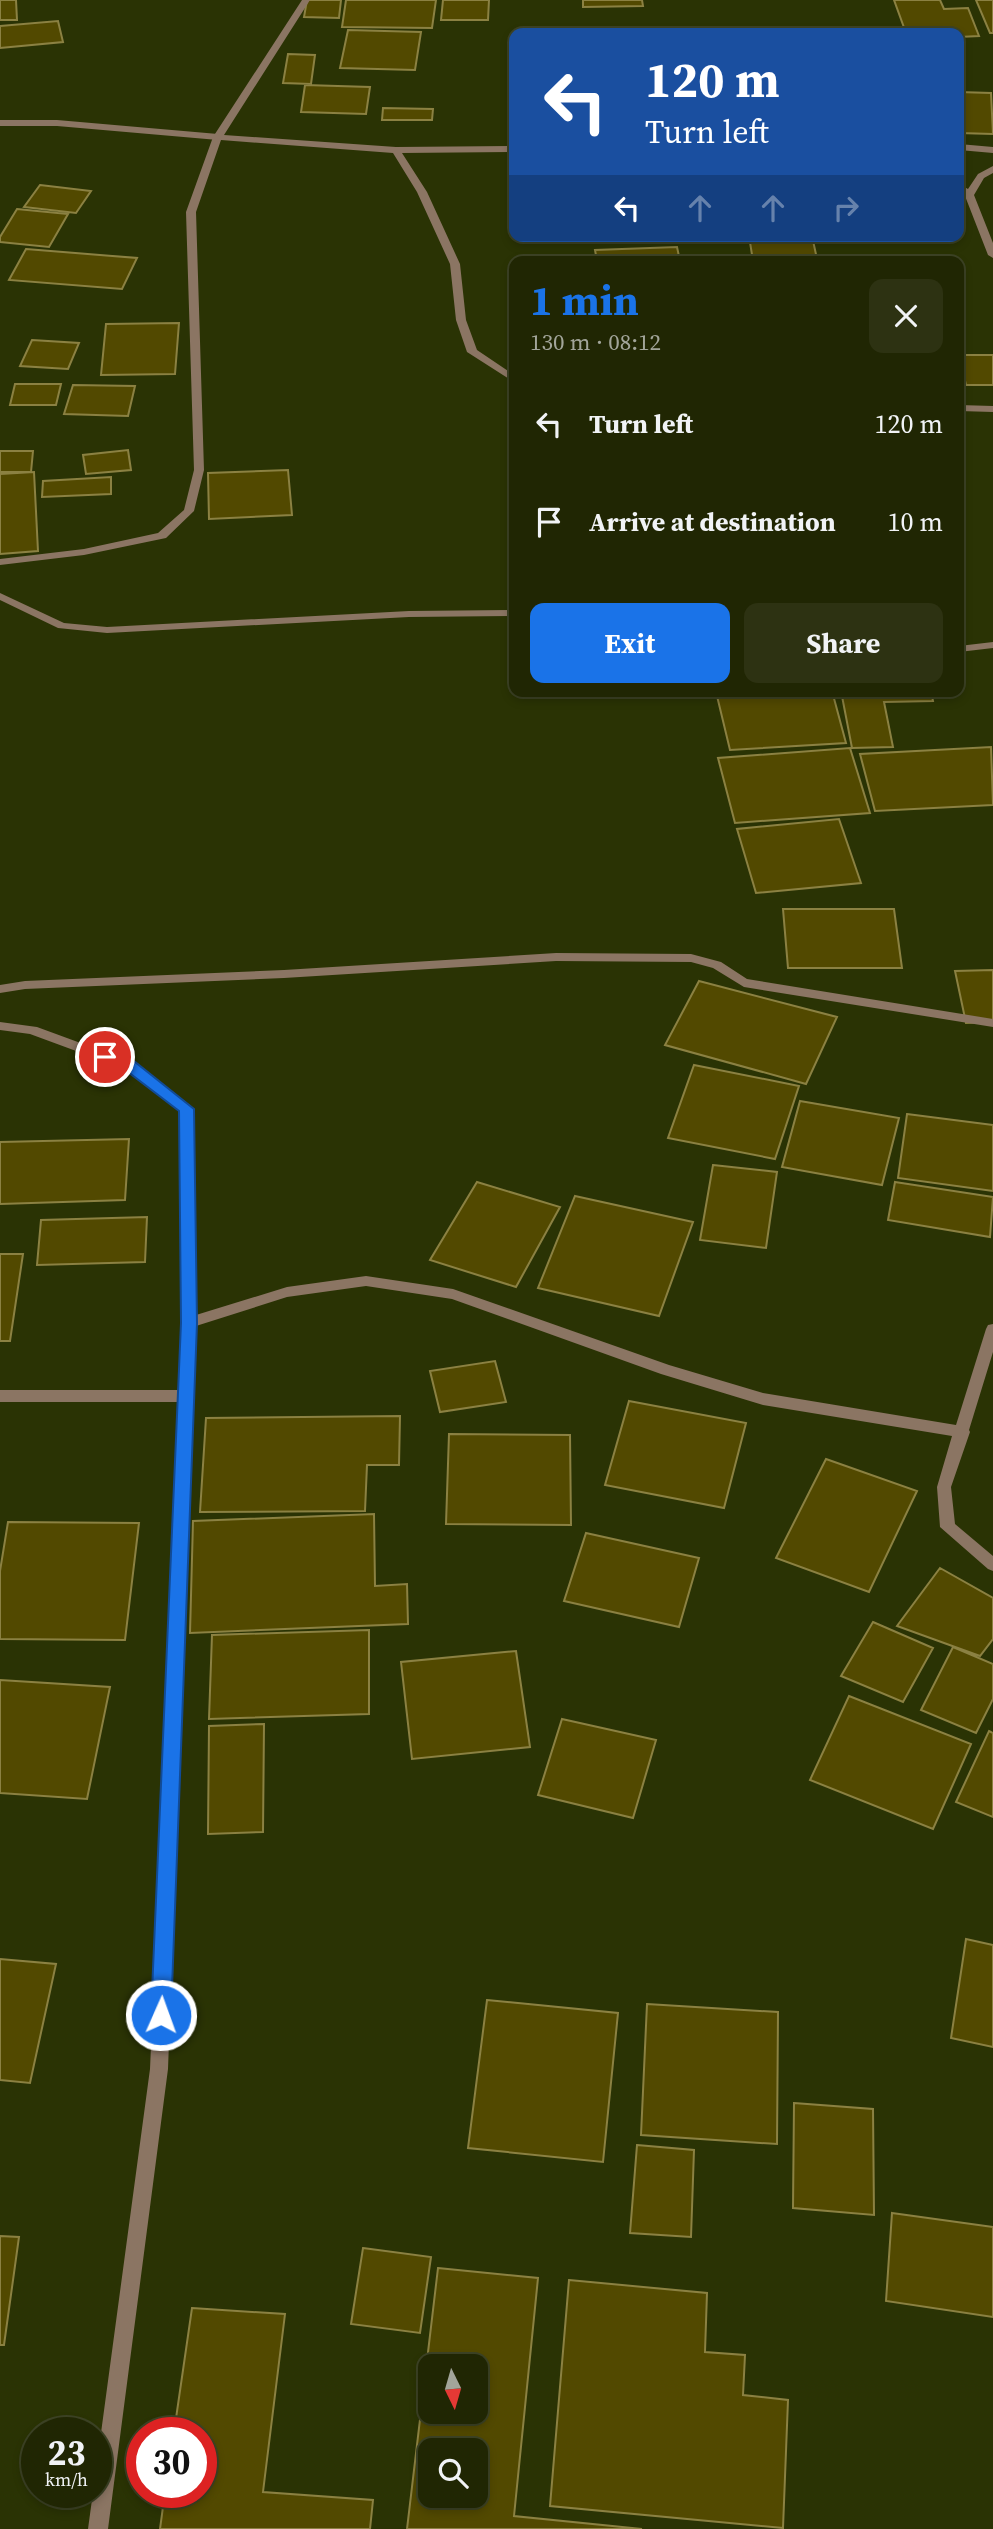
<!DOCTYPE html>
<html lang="en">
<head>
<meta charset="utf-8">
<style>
	body { margin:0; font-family:"Source Serif 4",serif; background:#2d3212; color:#f1f3f6; height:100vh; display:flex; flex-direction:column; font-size:26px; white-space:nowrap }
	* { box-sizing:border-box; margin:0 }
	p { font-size:23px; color:#a2a59a }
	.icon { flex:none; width:38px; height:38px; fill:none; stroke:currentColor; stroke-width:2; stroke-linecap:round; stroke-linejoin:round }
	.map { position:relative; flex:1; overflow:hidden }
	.drawer { position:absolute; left:509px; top:256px; width:455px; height:441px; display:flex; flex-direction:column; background:#202603; border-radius:14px; box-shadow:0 4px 10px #0003,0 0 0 2px #3d4325 }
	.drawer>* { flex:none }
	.top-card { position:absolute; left:509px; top:28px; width:455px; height:214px; border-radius:14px; box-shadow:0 4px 10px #0003,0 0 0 2px #3d4325; background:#1a4fa0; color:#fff; overflow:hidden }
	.needle { width:46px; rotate:175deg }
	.tools { position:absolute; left:418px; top:2354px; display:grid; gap:14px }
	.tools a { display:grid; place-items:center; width:70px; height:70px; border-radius:14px; background:#202603; box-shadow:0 4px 10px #0003,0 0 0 2px #3d4325; font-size:35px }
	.speed { position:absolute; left:21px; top:2417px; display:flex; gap:14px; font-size:35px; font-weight:700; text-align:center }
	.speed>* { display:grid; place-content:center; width:91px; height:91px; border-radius:50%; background:#202603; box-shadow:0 4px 10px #0003,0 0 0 2px #3d4325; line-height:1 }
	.speed small { font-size:18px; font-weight:400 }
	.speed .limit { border:10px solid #d22; background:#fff; color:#111 }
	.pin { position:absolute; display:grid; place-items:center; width:60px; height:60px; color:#fff; margin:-30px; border:4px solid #fff; border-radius:50%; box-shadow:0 2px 7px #0007 }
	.me { position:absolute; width:77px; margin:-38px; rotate:2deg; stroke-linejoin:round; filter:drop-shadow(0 0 5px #0008) }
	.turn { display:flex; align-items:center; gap:24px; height:147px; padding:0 21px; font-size:32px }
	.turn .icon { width:91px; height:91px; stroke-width:2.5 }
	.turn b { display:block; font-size:49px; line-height:60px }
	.lanes { display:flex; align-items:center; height:66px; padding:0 21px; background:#0003; justify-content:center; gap:35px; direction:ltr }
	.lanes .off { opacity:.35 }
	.round { display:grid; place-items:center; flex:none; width:74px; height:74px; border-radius:14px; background:#2d3212 }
	.overview { display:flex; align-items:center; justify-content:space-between; height:119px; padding:0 21px }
	h1 { font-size:42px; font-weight:700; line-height:52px; color:#1a73e8 }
	.primary-button { display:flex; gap:14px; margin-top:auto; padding:14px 21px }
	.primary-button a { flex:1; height:80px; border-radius:14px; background:#1a73e8; color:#fff; font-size:28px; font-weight:700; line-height:80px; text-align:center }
	.primary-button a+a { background:#2d3212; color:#f1f3f6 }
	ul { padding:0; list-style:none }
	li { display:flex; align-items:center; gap:21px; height:98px; padding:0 21px }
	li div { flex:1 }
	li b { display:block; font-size:26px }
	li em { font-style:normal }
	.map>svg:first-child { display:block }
	.building { fill:#524900; stroke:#8b8142; stroke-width:2; fill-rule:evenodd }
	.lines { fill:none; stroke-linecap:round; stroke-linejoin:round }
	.service { fill:#8b7563; fill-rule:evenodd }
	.minor { fill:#8b7563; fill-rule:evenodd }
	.route { fill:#1a73e8; stroke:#114b97; stroke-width:2 }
</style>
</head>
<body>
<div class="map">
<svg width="993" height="2529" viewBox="0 0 993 2529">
	<rect width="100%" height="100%" fill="#2a3304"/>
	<path class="building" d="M 0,0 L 16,0 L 17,20 L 0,20 Z
		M 307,0 L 341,0 L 339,18 L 304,17 Z
		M 346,0 L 436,0 L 432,28 L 342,27 Z
		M 443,0 L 489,0 L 488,20 L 441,20 Z
		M 583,0 L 642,0 L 643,6 L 583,7 Z
		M 894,0 L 940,0 L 944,9 L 968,8 L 979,36 L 959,37 L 959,33 L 906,33 Z
		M 976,0 L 993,0 L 993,33 L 990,33 Z
		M 58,21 L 63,42 L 0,48 L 0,26 Z
		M 348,30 L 421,32 L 415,70 L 340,68 Z
		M 288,54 L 315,55 L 311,84 L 283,83 Z
		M 305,85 L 370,87 L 366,114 L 301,112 Z
		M 959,92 L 991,93 L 993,134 L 959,133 Z
		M 383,108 L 433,109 L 432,120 L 382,120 Z
		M 40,185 L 91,191 L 76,213 L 24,207 Z
		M 17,209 L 68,214 L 49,247 L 0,242 L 0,237 Z
		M 562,236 L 659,236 L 660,241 L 563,241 Z
		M 749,236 L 812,236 L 817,259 L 836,261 L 753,261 Z
		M 847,236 L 882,236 L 883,241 L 848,242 Z
		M 677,247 L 680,261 L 597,261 L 595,250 Z
		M 26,249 L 137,258 L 122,289 L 9,280 Z
		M 585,255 L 586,261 L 560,261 L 559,256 Z
		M 179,323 L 175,374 L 101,375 L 106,324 Z
		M 32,340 L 79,343 L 68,369 L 20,366 Z
		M 959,355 L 993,355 L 993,385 L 966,385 Z
		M 15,384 L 61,384 L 56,405 L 10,405 Z
		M 73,385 L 135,386 L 128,416 L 64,414 Z
		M 128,450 L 131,470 L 86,474 L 83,455 Z
		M 0,451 L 33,451 L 31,472 L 0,472 Z
		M 288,470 L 292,515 L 209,519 L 208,473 Z
		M 34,472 L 38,551 L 0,554 L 0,474 Z
		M 111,477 L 111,494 L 42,497 L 43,481 Z
		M 791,691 L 832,691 L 846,743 L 730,750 L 717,696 Z
		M 841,691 L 931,691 L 933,701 L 884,702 L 893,747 L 852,748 Z
		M 991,747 L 993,805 L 875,811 L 860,754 Z
		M 850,748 L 870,813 L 735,823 L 718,758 Z
		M 839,819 L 861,883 L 756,893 L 737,829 Z
		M 783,909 L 894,909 L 902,968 L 788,968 Z
		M 993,970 L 993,1022 L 966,1023 L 955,971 Z
		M 699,981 L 837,1017 L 806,1084 L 665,1045 Z
		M 694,1065 L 799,1086 L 775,1159 L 668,1138 Z
		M 800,1101 L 899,1118 L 882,1185 L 782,1167 Z
		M 907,1114 L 993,1125 L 993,1191 L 898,1178 Z
		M 129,1139 L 125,1200 L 0,1204 L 0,1142 Z
		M 713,1165 L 777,1172 L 766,1248 L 700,1240 Z
		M 477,1182 L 560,1207 L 516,1287 L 430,1260 Z
		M 895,1182 L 993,1197 L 990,1237 L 888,1220 Z
		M 575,1196 L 693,1222 L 659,1316 L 538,1288 Z
		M 147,1217 L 145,1262 L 37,1265 L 41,1220 Z
		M 0,1254 L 23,1254 L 10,1341 L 0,1341 Z
		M 495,1361 L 506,1402 L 440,1412 L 430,1371 Z
		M 629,1401 L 746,1423 L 724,1508 L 605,1485 Z
		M 400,1416 L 399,1465 L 367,1465 L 365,1511 L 200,1512 L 206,1418 Z
		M 449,1434 L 570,1435 L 571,1525 L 446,1524 Z
		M 826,1459 L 917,1491 L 869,1592 L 776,1558 Z
		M 374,1514 L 375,1586 L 407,1584 L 408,1624 L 190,1633 L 193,1521 Z
		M 8,1522 L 139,1523 L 125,1640 L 0,1639 L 0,1571 Z
		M 586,1533 L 699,1558 L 679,1627 L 564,1601 Z
		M 940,1568 L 993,1598 L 993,1639 L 980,1656 L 897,1626 Z
		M 873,1622 L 933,1648 L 903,1702 L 841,1676 Z
		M 369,1630 L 369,1714 L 209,1719 L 212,1635 Z
		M 953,1647 L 993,1664 L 993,1699 L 976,1733 L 921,1710 Z
		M 516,1651 L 530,1747 L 412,1759 L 401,1662 Z
		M 0,1680 L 110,1687 L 87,1799 L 0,1793 Z
		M 849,1696 L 971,1744 L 933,1829 L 810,1780 Z
		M 562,1719 L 656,1740 L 633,1818 L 538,1795 Z
		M 264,1724 L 263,1832 L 208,1834 L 209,1726 Z
		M 989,1731 L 993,1733 L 993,1817 L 956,1802 Z
		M 966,1939 L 993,1945 L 993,2047 L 951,2038 Z
		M 0,1959 L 56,1964 L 30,2083 L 0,2080 Z
		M 487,2000 L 618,2013 L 603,2162 L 468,2148 Z
		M 647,2004 L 778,2012 L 777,2144 L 641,2135 Z
		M 794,2103 L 873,2109 L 874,2215 L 793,2208 Z
		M 637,2145 L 694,2150 L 691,2237 L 630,2233 Z
		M 892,2213 L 993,2227 L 993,2317 L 886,2301 Z
		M 0,2236 L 19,2237 L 4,2345 L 0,2345 Z
		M 363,2248 L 431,2257 L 420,2333 L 351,2324 Z
		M 438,2268 L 538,2278 L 514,2516 L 642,2529 L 407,2529 ZM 430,2366 L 476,2366 L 476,2412 L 430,2412 ZM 430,2450 L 476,2450 L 476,2496 L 430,2496 Z
		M 569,2280 L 707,2293 L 705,2352 L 745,2355 L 743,2395 L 788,2400 L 783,2528 L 550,2506 Z
		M 192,2308 L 285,2314 L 263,2492 L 373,2500 L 370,2529 L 160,2529 L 165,2492 L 201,2492 L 201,2432 L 174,2432 Z"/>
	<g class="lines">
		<path class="service" d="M 0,120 L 57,120 L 218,134 L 223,137 L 218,140 L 57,126 L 0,126 Z"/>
		<path class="minor" d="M 302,0 L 310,0 L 224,135 L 396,147 L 514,146 L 514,152 L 402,153 L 427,192 L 460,264 L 466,320 L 477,350 L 514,375 L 514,382 L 467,352 L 456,320 L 450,264 L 417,192 L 393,153 L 221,140 L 196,212 L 204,470 L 194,511 L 166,538 L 84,555 L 0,565 L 0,559 L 84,549 L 158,533 L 184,510 L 194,470 L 186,212 L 213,137 Z
			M 959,144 L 993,147 L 993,153 L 959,150 Z
			M 993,166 L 993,173 L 984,178 L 974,195 L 993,243 L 993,258 L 988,255 L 965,196 L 959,192 L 959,184 L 968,189 L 978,174 Z
			M 959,405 L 993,406 L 993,412 L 959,411 Z
			M 0,593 L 64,623 L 107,627 L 409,611 L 514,610 L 514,616 L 409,617 L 107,633 L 58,628 L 0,600 Z
			M 993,642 L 993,648 L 959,652 L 959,646 Z
			M 556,953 L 691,954 L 721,962 L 747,979 L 993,1019 L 993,1027 L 744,987 L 713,968 L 691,962 L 556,961 L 284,978 L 25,989 L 0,993 L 0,985 L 25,981 L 284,970 Z
			M 0,1022 L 37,1027 L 135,1063 L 191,1106 L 193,1109 L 196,1315 L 287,1287 L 366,1276 L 453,1289 L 669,1365 L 763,1393 L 956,1425 L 986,1329 L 988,1325 L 993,1324 L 993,1352 L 969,1430 L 970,1432 L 951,1487 L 955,1524 L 993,1556 L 993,1571 L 988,1569 L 940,1527 L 937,1487 L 952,1436 L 763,1405 L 661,1374 L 452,1299 L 366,1286 L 287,1297 L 196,1326 L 168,2069 L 108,2529 L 88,2529 L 93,2492 L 96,2492 L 96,2470 L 150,2069 L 179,1402 L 0,1402 L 0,1390 L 179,1390 L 182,1323 L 179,1111 L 125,1069 L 30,1034 L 0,1030 Z"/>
	</g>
	<path class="route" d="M 105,1051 L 135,1062 L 194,1109 L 197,1323 L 171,2015 L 168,2022 L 161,2024 L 154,2022 L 151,2015 L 181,1323 L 179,1111 L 124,1069 L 100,1060 L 98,1057 Z"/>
</svg>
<div class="tools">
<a><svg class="needle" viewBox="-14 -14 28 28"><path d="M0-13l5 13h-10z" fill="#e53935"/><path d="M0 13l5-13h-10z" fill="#a2a59a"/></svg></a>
<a><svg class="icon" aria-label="search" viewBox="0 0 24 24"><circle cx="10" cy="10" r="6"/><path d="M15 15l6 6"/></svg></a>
</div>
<div class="speed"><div>23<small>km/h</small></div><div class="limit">30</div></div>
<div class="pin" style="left:105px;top:1057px;background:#d93025"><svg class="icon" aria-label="arrive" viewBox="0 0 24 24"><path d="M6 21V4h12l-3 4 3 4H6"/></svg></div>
<svg class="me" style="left:161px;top:2015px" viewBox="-20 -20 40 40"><circle r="17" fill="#1a73e8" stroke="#fff" stroke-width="3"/><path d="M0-11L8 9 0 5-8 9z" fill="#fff"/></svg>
<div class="top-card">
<div class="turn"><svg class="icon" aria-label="left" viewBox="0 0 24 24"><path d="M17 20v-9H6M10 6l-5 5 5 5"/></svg><div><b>120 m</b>Turn left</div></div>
<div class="lanes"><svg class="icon" aria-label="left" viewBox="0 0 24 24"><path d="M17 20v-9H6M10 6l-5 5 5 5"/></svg><svg class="icon off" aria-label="ahead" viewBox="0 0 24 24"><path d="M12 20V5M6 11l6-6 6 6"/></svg><svg class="icon off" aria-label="ahead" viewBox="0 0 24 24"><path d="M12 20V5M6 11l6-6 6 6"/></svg><svg class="icon off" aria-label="right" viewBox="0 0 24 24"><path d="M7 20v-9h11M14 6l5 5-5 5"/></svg></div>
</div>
<section class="drawer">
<div class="overview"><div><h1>1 min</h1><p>130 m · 08:12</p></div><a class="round"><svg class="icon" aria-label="close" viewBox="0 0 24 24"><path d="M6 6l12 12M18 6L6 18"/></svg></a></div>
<ul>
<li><svg class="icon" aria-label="left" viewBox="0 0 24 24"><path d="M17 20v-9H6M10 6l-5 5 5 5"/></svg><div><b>Turn left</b></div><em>120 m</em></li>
<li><svg class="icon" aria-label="arrive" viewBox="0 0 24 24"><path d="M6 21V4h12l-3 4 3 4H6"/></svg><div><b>Arrive at destination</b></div><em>10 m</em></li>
</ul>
<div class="primary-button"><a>Exit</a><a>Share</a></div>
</section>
</div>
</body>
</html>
